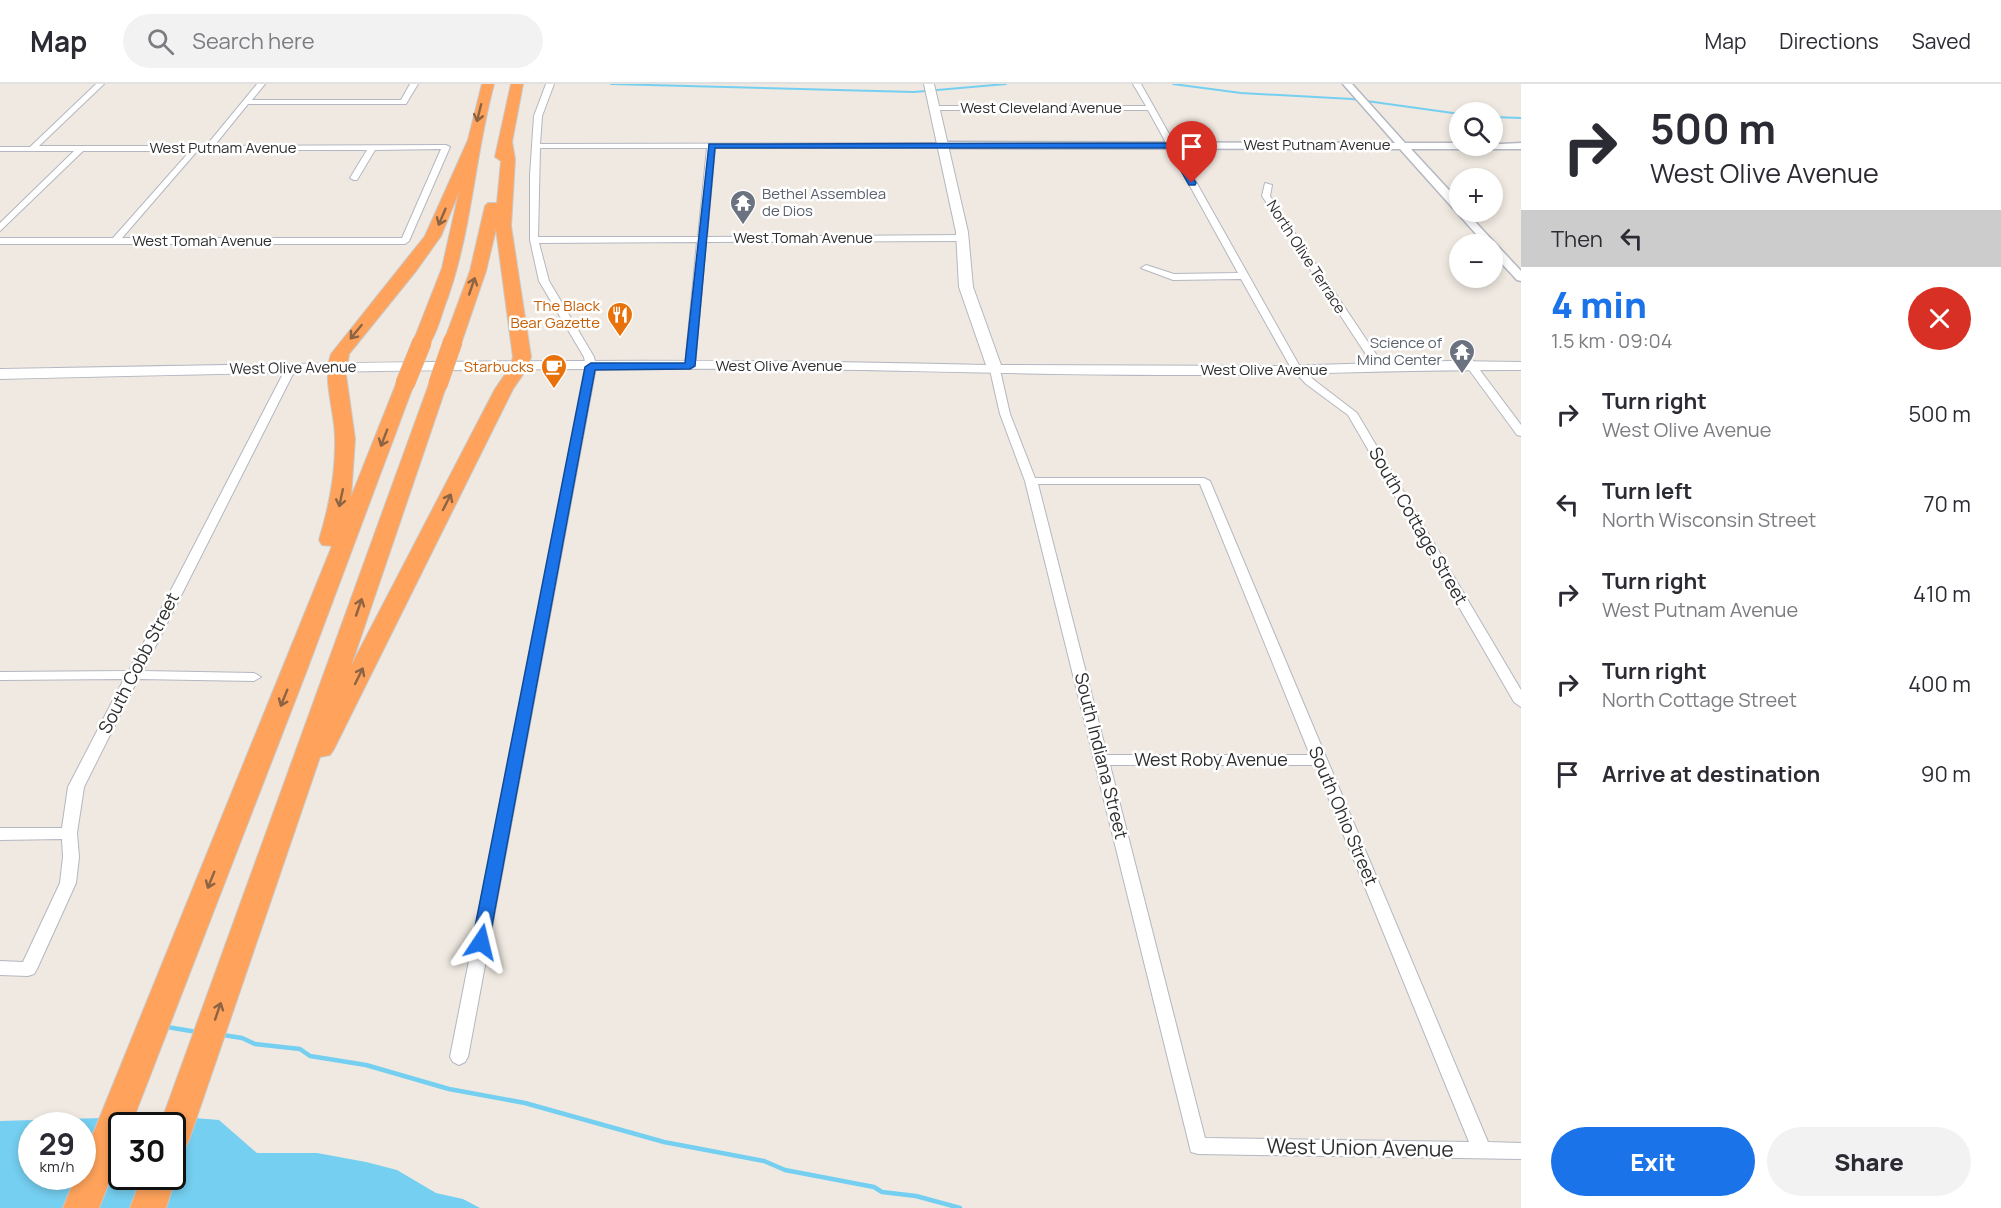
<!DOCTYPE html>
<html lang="en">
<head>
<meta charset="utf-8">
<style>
	body { margin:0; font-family:Manrope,sans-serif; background:#f2f2f3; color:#2b2b33; height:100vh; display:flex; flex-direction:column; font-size:22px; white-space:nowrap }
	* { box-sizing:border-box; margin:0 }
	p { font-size:20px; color:#7c7c81 }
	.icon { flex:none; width:33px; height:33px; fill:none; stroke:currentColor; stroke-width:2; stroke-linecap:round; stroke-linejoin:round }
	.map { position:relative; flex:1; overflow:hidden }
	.side { display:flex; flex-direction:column; background:#fff; width:480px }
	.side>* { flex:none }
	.top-card { background:#fff; color:#2b2b33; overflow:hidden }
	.controls { position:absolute; left:1449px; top:18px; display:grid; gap:12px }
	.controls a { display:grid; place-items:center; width:54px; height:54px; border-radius:50%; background:#fff; box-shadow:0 3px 9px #0003; font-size:30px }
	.speed { position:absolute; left:18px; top:1028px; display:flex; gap:12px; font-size:30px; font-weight:700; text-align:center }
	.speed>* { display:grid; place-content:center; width:78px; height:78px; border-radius:50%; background:#fff; box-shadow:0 3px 9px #0003; line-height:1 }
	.speed small { font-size:15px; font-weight:400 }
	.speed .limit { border:3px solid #111; border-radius:9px; background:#fff; color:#111 }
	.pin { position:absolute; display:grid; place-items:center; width:51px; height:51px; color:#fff; margin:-62px -26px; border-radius:50% 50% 50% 0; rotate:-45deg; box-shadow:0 0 6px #0007 }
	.pin .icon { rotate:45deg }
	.me { position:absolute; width:66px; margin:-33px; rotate:10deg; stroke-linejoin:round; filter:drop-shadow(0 0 4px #0008) }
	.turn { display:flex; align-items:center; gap:21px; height:126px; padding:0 30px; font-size:27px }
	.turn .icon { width:78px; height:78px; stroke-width:2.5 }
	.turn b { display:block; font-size:42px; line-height:51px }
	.then { display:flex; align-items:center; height:57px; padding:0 30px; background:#0003; gap:12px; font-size:22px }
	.round { display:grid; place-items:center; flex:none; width:63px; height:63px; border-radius:32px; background:#f2f2f3 }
	.head { display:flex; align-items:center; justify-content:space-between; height:102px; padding:0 30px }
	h1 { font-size:36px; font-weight:800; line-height:45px; color:#1a73e8 }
	.primary-button { display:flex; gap:12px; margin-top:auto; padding:12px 30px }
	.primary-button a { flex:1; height:69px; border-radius:36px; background:#1a73e8; color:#fff; font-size:24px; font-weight:800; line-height:69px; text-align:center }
	.primary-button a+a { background:#f2f2f3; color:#2b2b33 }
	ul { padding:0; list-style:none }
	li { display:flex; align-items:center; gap:18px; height:90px; padding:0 30px }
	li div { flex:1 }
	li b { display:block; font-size:22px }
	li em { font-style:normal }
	header { display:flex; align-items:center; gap:36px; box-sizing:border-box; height:84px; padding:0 30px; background:#fff; border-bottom:2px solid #e1e1e2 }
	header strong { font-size:28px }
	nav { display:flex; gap:33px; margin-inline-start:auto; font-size:21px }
	.search { width:420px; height:54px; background:#f2f2f3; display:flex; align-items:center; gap:15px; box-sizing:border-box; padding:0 21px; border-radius:33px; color:#7c7c81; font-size:22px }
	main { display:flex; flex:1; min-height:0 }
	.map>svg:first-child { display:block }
	.water { fill:#75cff0; fill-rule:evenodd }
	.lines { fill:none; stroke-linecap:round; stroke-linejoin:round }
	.stream-far1 { stroke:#75cff0; stroke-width:2 }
	.stream { stroke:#75cff0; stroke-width:4.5 }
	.minor-casing { stroke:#b4b7c1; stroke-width:2 }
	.tertiary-casing { stroke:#b4b7c1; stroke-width:3 }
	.secondary-casing { stroke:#b4b7c1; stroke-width:2 }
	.motorway-casing { stroke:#c9c9c9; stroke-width:2 }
	.minor { fill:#fff; fill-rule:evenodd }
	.tertiary { fill:#fff; fill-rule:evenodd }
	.secondary { fill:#fff; fill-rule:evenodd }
	.motorway { fill:#ffa35c; fill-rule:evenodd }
	.motorway-bridge-casing { stroke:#c9c9c9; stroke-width:20; stroke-linecap:butt }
	.motorway-bridge { stroke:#ffa35c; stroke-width:19 }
	.oneway { stroke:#8c6343 }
	.route { fill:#1a73e8; stroke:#114b97; stroke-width:1.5 }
	.labels { text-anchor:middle; stroke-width:5; stroke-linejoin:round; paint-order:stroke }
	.far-street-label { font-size:15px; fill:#2e2e2e; stroke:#fff }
	.far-worship-label { font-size:15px; fill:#5b616d; stroke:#fff; text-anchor:start }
	.far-food-label { font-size:15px; fill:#c56008; stroke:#fff; text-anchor:end }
	.street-label { font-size:18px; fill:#2e2e2e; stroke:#fff }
	.near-street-label { font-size:21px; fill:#2e2e2e; stroke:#fff }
</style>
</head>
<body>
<header>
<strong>Map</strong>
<div class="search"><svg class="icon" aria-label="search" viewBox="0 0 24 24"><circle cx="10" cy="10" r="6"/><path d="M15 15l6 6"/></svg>Search here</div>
<nav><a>Map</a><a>Directions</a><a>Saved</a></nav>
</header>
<main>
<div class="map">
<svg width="1521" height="1124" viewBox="0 0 1521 1124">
	<rect width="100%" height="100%" fill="#efe9e1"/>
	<path class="water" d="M 169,1032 L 219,1036 L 257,1069 L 317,1069 L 366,1078 L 397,1086 L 436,1109 L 463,1115 L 480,1124 L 0,1124 L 0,1037 ZM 32,1041 L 82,1041 L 82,1092 L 32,1092 ZM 122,1041 L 172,1041 L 172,1092 L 122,1092 Z"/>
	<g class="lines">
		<path class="stream-far1" d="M 611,0 L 914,8 L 1006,0
			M 1173,0 L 1241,9 L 1352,15 L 1460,30
			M 1492,33 L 1521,34"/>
		<path class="stream" d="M 167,943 L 197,948
			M 223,951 L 242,954 L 255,960 L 300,965 L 310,972 L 366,981 L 449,1005 L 525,1019 L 664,1058 L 764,1077 L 785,1086 L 874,1103 L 882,1108 L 916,1112 L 960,1124"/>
		<defs>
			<path id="minor" d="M 96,0 L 104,0 L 39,62 L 206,62 L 257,0 L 265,0 L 252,16 L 401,16 L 410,0 L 418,0 L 406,20 L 248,20 L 214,62 L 446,61 L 450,63 L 409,157 L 405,160 L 0,160 L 0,154 L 113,154 L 190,67 L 83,67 L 0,147 L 0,139 L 74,67 L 0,67 L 0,63 L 30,63 ZM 441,65 L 402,154 L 122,154 L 198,66 L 367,66 L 350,94 L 354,96 L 357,96 L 375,66 Z
				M 546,0 L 554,0 L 542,32 L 540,60 L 942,59 L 946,61 L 942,63 L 715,64 L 707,153 L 963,151 L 967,154 L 963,157 L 706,158 L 695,282 L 690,285 L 685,282 L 697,158 L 539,159 L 549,197 L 594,273 L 596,283 L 468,973 L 465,978 L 459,981 L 453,978 L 450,973 L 586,283 L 584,273 L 539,197 L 530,156 L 530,91 L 534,32 ZM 540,64 L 707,64 L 698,153 L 538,153 Z
				M 1133,0 L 1141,0 L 1299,281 L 1314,296 L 1357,329 L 1521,606 L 1521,623 L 1514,618 L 1348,331 L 1306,300 L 1291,284 L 1241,195 L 1173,196 L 1141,184 L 1146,181 L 1174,190 L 1238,189 L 1148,26 L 934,26 L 930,24 L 934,22 L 1146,22 Z
				M 1265,99 L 1272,101 L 1270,112 L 1378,273 L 1377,275 L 1369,275 L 1262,112 Z
				M 1464,269 L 1468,270 L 1521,341 L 1521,352 L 1517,351 L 1459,272 Z
				M 291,281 L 296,284 L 143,587 L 254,589 L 261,593 L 254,597 L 138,595 L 84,703 L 77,749 L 79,773 L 76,799 L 37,885 L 34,890 L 28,892 L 0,891 L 0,877 L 23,878 L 60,799 L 63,773 L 62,755 L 0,756 L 0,744 L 62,744 L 68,703 L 124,595 L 0,596 L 0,588 L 129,587 L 286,284 Z
				M 995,283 L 1000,286 L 1010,330 L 1035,394 L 1204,394 L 1210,397 L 1488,1058 L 1521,1059 L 1521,1075 L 1198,1070 L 1191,1068 L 1025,397 L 1000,330 L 990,286 ZM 1038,400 L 1200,400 L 1310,671 L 1107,671 ZM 1110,681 L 1315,681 L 1469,1058 L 1205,1054 Z"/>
			<path id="tertiary" d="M 1343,0 L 1352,0 L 1405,59 L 1460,59 L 1460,62 L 1521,59 L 1521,65 L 1411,65 L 1460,118 L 1460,128 L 1466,128 L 1521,187 L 1521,197 L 1517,196 L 1492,169 L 1492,160 L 1485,160 L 1400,65 L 942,64 L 937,61 L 942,58 L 1395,59 Z"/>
			<path id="secondary" d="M 924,0 L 934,0 L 968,148 L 973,203 L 1001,281 L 1279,282 L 1449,277 L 1521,278 L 1521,286 C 1401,285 1282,292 1162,291 C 1062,291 963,288 864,286 C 576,282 288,288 0,295 L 0,285 C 328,279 657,272 986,281 L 959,203 L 956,148 Z"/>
			<path id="motorway" d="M 482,0 L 494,0 C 474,74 472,151 444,224 C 440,236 436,251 428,262 L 416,262 L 413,258 L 442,184 L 459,108 L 441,152 L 416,187 L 349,270 L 346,291 L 355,355 L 351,413 L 396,300 L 398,296 L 412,296 L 414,300 L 307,586 L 131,1041 L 122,1041 L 122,1065 L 99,1124 L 63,1124 L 76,1092 L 82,1092 L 82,1077 L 332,462 L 322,461 L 319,456 C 329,423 336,389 335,354 C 335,327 322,296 331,270 L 425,152 L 468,56 Z
				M 511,0 L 523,0 L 512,58 L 515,75 L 511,142 L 531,273 L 528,283 L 513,305 L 334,665 L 330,671 L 320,673 L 189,1056 L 184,1066 L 172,1071 L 172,1041 L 160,1041 L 429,300 L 431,296 L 445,296 L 447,300 L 351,582 L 495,305 L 510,283 L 513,273 L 496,145 L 486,187 L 462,257 L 459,261 L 447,261 L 444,257 L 470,187 L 485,122 L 488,119 L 497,119 L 501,77 L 495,73 Z
				M 172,1084 L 176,1092 L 166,1124 L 130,1124 L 142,1092 L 172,1092 Z"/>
		</defs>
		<use href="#minor" class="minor-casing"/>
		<use href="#tertiary" class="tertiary-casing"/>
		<use href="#secondary" class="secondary-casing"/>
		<use href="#motorway" class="motorway-casing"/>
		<use href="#minor" class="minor"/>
		<use href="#tertiary" class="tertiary"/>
		<use href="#secondary" class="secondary"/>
		<use href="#motorway" class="motorway"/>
		<defs>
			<path id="motorway-bridge" d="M 405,300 L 422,258
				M 438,300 L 453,257"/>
		</defs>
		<use href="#motorway-bridge" class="motorway-bridge-casing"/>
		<use href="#motorway-bridge" class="motorway-bridge"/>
	</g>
	<defs><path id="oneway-shaft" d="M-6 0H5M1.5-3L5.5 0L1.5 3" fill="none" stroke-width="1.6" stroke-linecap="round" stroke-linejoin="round" transform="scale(1.5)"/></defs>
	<g class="oneway">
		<use href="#oneway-shaft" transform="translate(479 29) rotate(104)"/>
		<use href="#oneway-shaft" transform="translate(442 133) rotate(113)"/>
		<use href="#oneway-shaft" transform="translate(472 202) rotate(-71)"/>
		<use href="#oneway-shaft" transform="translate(356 248) rotate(129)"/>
		<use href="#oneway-shaft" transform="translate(384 354) rotate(111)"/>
		<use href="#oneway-shaft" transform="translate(341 414) rotate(102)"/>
		<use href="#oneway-shaft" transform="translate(447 418) rotate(-63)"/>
		<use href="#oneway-shaft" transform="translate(359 523) rotate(-71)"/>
		<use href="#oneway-shaft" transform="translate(359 592) rotate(-64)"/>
		<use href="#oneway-shaft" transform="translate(284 614) rotate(112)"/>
		<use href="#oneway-shaft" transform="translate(211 796) rotate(112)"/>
		<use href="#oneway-shaft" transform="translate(218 927) rotate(-71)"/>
	</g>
	<path class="route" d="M 1171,59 L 1175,61 L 1196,99 L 1195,101 L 1189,101 L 1168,64 L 715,64 L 695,282 L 690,285 L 595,286 L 489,858 L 487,863 L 481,865 L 475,863 L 472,858 L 585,283 L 591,279 L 685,279 L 709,60 Z"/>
	<defs>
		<symbol id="temple-pin" viewBox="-11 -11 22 30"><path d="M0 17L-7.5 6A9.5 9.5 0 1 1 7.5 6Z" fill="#6b7280" stroke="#fff"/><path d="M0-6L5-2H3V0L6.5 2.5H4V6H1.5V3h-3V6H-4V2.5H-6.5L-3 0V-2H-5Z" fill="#fff"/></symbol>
		<symbol id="restaurant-pin" viewBox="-11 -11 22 30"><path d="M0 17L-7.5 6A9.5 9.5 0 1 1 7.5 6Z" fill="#e8710a" stroke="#fff"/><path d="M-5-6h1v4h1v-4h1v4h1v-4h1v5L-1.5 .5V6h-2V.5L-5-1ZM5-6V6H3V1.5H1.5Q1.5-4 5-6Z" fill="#fff"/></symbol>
		<symbol id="cafe-pin" viewBox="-11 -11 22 30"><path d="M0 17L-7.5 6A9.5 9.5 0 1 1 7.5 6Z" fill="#e8710a" stroke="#fff"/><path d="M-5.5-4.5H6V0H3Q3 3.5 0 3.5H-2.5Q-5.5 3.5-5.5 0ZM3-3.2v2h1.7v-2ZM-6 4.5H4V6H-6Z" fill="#fff"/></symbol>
	</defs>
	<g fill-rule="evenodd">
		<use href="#temple-pin" x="728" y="104" width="30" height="40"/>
		<use href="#restaurant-pin" x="605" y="216" width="30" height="40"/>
		<use href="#temple-pin" x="1447" y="253" width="30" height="40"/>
		<use href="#cafe-pin" x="539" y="268" width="30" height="40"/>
	</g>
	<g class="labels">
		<g class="far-street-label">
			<text x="1041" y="29">West Cleveland Avenue</text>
			<text x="1317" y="66">West Putnam Avenue</text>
			<text x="223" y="69">West Putnam Avenue</text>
			<text x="803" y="159">West Tomah Avenue</text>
			<text x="202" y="162">West Tomah Avenue</text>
			<text transform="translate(1306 173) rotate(57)" y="5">North Olive Terrace</text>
			<text x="779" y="287">West Olive Avenue</text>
			<text transform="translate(293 284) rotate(-1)" y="5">West Olive Avenue</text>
			<text x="1264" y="291">West Olive Avenue</text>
		</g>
		<g class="far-worship-label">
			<text x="762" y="115">Bethel Assemblea<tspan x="762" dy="17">de Dios</tspan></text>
			<text x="1442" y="264" text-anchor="end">Science of<tspan x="1442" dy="17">Mind Center</tspan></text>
		</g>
		<g class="far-food-label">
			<text x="600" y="227">The Black<tspan x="600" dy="17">Bear Gazette</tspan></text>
			<text x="534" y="288">Starbucks</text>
		</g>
		<g class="street-label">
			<text transform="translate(1418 442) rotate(60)" y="6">South Cottage Street</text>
			<text transform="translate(139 579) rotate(-63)" y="6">South Cobb Street</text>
			<text transform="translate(1101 672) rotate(76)" y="6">South Indiana Street</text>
			<text x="1211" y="682">West Roby Avenue</text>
			<text transform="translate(1343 732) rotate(67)" y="6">South Ohio Street</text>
		</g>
		<g class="near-street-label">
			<text transform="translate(1360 1064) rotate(1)" y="7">West Union Avenue</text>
		</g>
	</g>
</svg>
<div class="controls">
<a><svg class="icon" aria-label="search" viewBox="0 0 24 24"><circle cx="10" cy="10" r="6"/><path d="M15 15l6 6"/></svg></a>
<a>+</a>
<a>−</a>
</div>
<div class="speed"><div>29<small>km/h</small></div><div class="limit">30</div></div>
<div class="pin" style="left:1192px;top:99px;background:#d93025"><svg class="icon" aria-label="arrive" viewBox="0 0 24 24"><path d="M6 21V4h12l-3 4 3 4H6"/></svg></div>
<svg class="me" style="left:481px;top:858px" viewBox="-20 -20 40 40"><path d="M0-17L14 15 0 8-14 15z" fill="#1a73e8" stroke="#fff" stroke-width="4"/></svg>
</div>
<section class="side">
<div class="top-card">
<div class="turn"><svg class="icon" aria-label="right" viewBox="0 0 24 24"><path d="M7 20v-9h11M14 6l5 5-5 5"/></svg><div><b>500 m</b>West Olive Avenue</div></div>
<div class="then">Then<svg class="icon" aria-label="left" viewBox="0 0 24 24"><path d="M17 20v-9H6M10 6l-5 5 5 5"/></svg></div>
</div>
<div class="head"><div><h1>4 min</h1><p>1.5 km · 09:04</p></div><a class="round" style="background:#d93025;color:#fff"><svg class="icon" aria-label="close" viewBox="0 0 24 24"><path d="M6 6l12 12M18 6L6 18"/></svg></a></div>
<ul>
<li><svg class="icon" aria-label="right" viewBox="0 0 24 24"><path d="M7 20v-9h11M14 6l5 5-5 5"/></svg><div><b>Turn right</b><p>West Olive Avenue</p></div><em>500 m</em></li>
<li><svg class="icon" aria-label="left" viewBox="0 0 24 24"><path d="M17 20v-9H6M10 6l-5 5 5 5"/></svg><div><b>Turn left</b><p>North Wisconsin Street</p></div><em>70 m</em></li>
<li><svg class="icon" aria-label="right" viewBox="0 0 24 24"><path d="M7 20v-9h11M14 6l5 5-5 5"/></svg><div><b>Turn right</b><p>West Putnam Avenue</p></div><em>410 m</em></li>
<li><svg class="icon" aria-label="right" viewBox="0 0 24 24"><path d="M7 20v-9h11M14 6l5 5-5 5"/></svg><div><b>Turn right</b><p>North Cottage Street</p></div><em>400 m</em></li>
<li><svg class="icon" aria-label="arrive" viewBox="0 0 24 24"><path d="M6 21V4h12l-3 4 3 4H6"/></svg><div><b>Arrive at destination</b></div><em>90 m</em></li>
</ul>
<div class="primary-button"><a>Exit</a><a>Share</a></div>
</section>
</main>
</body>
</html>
